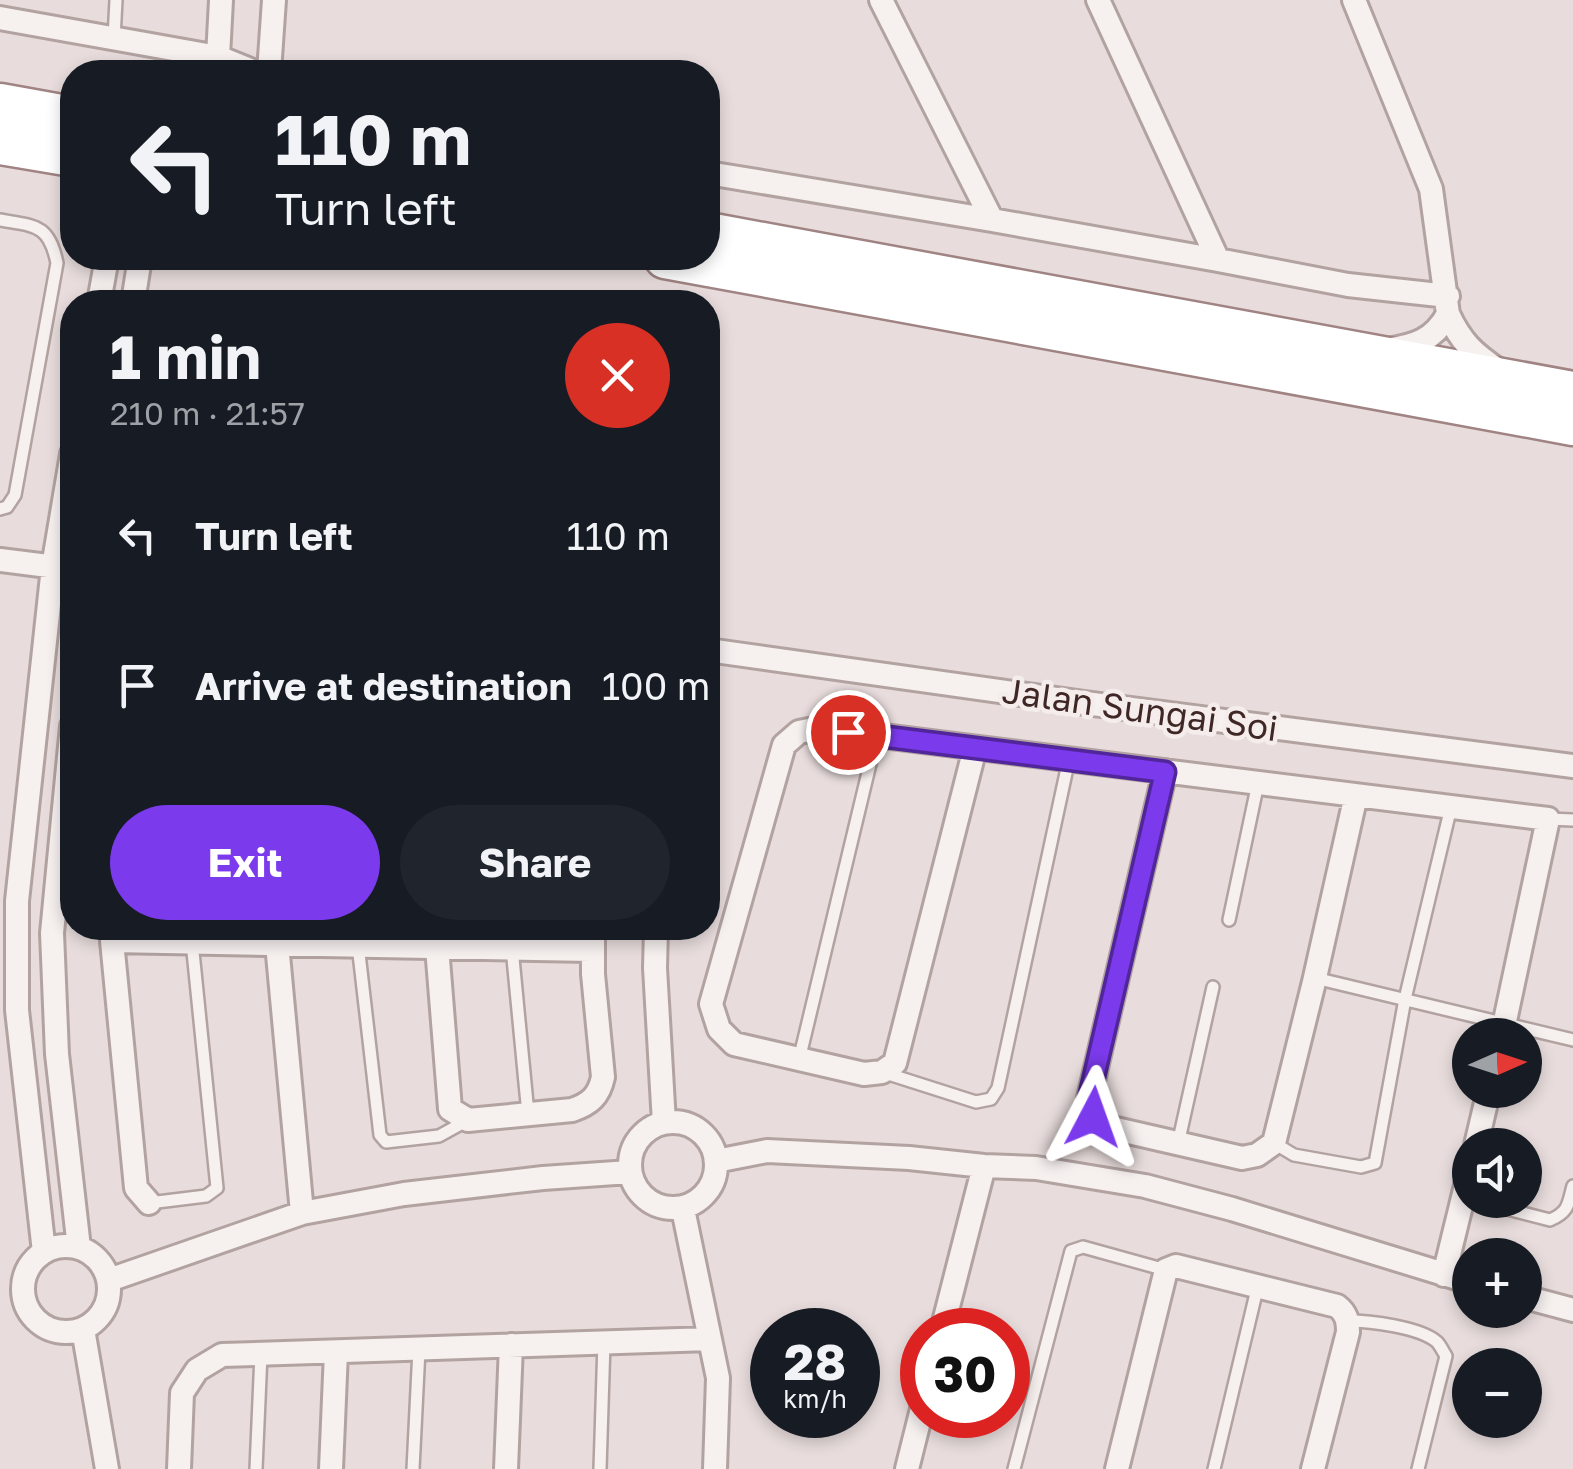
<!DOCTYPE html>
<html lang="en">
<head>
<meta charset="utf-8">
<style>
	body { margin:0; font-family:"Golos Text",sans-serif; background:#20242c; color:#f1f3f6; height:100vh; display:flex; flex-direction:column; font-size:38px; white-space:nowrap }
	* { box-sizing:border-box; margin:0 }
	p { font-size:32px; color:#9ea1a6 }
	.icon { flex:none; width:55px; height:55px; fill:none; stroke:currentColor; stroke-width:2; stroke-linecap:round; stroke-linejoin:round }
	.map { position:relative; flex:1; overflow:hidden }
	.sheet { position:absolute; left:60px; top:290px; width:660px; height:650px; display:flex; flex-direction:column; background:#171b24; border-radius:40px; box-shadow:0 5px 15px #0003 }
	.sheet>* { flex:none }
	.hud { position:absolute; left:60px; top:60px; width:660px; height:210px; border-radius:40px; box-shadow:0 5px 15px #0003; background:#171b24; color:#f1f3f6; overflow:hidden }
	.needle { width:65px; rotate:87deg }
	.buttons { position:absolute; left:1452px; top:1018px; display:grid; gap:20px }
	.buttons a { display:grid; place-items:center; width:90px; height:90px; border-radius:50%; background:#171b24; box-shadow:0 5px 15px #0003; font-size:50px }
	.speed { position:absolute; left:750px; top:1308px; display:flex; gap:20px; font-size:50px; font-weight:700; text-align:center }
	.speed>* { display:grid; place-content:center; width:130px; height:130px; border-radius:50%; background:#171b24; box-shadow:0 5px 15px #0003; line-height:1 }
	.speed small { font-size:25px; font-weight:400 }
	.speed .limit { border:15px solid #d22; background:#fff; color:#111 }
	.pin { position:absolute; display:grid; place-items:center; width:85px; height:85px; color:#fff; margin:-42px; border:5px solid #fff; border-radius:50%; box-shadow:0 2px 10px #0007 }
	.me { position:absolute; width:110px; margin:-55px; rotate:4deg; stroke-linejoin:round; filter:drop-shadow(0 0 8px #0008) }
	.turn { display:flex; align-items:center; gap:35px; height:210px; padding:0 50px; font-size:45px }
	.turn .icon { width:130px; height:130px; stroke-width:2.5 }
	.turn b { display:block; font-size:70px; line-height:85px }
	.round { display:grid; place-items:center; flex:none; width:105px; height:105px; border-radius:52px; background:#20242c }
	.head { display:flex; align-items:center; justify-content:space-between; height:170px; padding:0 50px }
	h1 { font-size:60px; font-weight:700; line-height:75px }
	.primary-button { display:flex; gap:20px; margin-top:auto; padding:20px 50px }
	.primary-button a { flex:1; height:115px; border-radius:60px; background:#7c3aed; color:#fff; font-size:40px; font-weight:700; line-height:115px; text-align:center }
	.primary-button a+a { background:#20242c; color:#f1f3f6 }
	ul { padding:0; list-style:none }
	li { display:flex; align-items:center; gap:30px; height:150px; padding:0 50px }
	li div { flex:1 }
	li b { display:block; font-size:38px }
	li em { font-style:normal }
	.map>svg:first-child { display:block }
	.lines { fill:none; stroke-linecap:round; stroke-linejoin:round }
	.lane-casing { stroke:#b2a3a1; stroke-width:16 }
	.street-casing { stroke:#b2a3a1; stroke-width:28 }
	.highway-casing { stroke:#a08483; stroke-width:45 }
	.lane { stroke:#f6f0ef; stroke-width:11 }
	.street { stroke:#f6f0ef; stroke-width:22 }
	.highway { stroke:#fff; stroke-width:40 }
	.route-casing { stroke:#51269a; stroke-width:25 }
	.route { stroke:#7c3aed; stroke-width:18 }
	.labels { text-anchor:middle; stroke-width:9; stroke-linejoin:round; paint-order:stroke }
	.street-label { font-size:35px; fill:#3f2725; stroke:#f5ecec }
</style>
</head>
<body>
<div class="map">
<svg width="1573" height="1469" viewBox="0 0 1573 1469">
	<rect width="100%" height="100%" fill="#e8dddc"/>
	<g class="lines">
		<defs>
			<path id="lane" d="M 114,38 L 116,0
				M 0,220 C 35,226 49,224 57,263 L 15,495 L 7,507 L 0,509
				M 1548,819 L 1573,820
				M 1229,920 L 1258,783
				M 361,928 L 358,945 L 380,1135 L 386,1142 L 439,1136 L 468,1120
				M 515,928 L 512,948 L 528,1114
				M 1315,978 L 1573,1040
				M 799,1060 L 877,735
				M 882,1072 L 976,1102 L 991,1099 L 998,1088 L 1069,759
				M 1274,1143 L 1294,1155 L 1361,1167 L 1375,1163 L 1405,999 L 1451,807
				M 1178,1144 L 1213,987
				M 1472,1200 L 1550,1220 C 1569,1212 1568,1204 1573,1186
				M 149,1203 L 206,1196 L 217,1188 L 192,942 L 194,928
				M 1348,1321 C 1370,1321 1420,1327 1437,1342 C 1440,1345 1444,1353 1446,1356 L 1418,1469
				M 256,1469 L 261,1354
				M 413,1469 L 419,1349
				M 600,1469 L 604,1342
				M 1014,1469 L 1071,1251 L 1083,1247 L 1166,1270
				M 1214,1469 L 1258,1285"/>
			<path id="street" d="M 881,0 L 992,220 L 1218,260
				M 1098,0 L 1218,260 L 1348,285 L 1448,296
				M 1354,0 L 1431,189 L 1448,314 C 1461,342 1473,353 1498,370
				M 0,18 L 218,57 L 255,72
				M 218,57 L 221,0
				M 269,72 L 274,0
				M 708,173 L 992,220
				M 99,302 L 107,258
				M 133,302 L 140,258
				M 1386,350 C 1415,346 1434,340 1448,314
				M 0,560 L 72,569
				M 708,650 L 1085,703 L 1573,766
				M 72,726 L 52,933 L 57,1054 L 79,1248
				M 975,748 L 895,1063 L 882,1072 L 864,1074 L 734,1044 L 719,1029 L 711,1004 L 784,745 L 799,732 L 819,728 L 1548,819 L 1502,1035
				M 1165,771 L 1089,1098 L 1093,1117 L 1107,1127 L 1242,1158 L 1257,1155 L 1274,1143 L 1314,982 L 1356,795
				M 114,928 L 112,941 L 136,1188 L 149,1203
				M 280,928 L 277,944 L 302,1213
				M 439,928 L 437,947 L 450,1109 L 468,1120 L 572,1110 C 590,1104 599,1096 603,1077 L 593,974 L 593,928
				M 656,928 L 655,968 L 664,1123
				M 112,941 L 591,950
				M630 1165a43 43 0 1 1 86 0a43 43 0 1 1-86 0Z
				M 1476,1145 L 1489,1090
				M 716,1161 L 767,1151 L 909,1158 L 984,1166 L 1036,1168 L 1145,1186 L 1232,1209 L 1470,1282
				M 683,1209 L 718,1378 L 715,1469
				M23 1289a43 43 0 1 1 86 0a43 43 0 1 1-86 0Z
				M 44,1252 L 17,1010 L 17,901 L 53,567 L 72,454
				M 1444,1275 L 1470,1169
				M 109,1280 L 302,1213 L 404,1194 L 543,1178 L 630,1172
				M 1525,1297 L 1573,1310
				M 83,1329 L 107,1469
				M 942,1330 L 984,1166
				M 179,1469 L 182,1393 L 197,1370 L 222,1355 L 710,1339
				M 331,1469 L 336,1352
				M 506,1469 L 511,1345
				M 907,1469 L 922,1409
				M 1117,1469 L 1166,1270 L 1176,1266 L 1337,1306 C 1346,1313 1348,1320 1348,1332 L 1313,1469"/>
			<path id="highway" d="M 0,104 L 72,117
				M 0,144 L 72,156
				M 708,233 L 1573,392
				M 665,258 L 1573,425"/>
		</defs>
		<use href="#lane" class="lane-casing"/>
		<use href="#street" class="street-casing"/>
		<use href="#highway" class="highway-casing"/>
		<use href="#lane" class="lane"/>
		<use href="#street" class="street"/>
		<use href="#highway" class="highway"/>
	</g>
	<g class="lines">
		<defs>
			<path id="route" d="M 848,732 L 1165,772 L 1089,1098 L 1093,1117"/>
		</defs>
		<use href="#route" class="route-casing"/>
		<use href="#route" class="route"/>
	</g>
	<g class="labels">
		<g class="street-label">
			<text transform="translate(1140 710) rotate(8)" y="12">Jalan Sungai Soi</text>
		</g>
	</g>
</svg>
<div class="buttons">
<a><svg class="needle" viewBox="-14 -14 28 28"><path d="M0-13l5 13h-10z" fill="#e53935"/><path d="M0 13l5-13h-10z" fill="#9ea1a6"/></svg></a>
<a><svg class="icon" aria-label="sound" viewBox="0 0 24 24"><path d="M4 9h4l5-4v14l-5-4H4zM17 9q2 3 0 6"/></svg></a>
<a>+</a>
<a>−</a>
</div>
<div class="speed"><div>28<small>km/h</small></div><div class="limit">30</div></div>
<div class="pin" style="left:848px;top:732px;background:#d93025"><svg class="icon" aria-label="arrive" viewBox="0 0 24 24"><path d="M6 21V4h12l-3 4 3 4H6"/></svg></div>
<svg class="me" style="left:1093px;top:1117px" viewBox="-20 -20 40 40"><path d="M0-17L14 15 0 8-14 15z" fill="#7c3aed" stroke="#fff" stroke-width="4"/></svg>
<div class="hud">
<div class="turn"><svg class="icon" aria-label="left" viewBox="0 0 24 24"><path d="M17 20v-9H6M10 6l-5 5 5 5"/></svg><div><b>110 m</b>Turn left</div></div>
</div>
<section class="sheet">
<div class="head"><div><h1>1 min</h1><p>210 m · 21:57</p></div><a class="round" style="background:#d93025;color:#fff"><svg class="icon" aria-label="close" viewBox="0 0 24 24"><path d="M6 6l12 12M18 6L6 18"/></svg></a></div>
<ul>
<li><svg class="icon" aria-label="left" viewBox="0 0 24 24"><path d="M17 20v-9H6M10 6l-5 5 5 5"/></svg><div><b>Turn left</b></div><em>110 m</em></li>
<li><svg class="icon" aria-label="arrive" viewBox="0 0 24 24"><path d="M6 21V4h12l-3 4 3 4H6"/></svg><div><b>Arrive at destination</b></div><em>100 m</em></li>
</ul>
<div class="primary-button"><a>Exit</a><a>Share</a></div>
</section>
</div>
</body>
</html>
